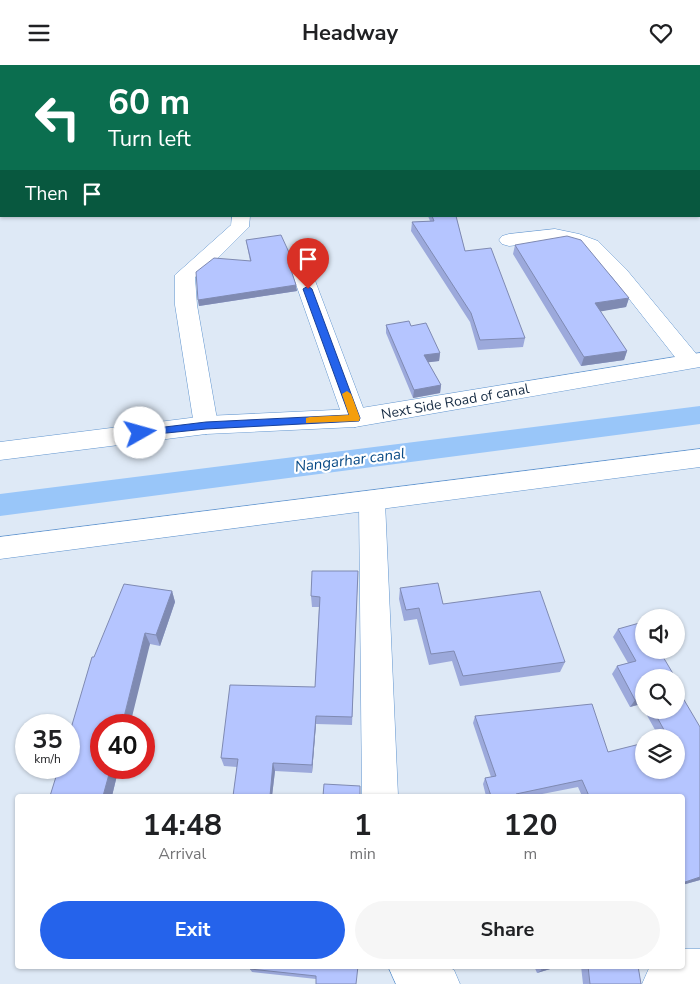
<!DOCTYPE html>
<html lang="en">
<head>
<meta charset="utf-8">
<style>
	body { margin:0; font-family:"Nunito Sans",sans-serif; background:#f6f6f6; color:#202124; height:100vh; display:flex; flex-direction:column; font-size:19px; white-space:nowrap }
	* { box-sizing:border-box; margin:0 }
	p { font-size:16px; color:#757577 }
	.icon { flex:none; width:28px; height:28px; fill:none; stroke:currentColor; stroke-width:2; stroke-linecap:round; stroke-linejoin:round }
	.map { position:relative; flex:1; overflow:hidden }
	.sheet { position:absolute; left:15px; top:729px; width:670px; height:175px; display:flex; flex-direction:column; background:#fff; border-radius:5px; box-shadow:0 1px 4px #0004 }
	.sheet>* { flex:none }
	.banner { position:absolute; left:0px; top:0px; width:700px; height:152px; box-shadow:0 1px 4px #0004; background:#0b6e4f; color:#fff; overflow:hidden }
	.controls { position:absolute; left:635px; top:544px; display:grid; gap:10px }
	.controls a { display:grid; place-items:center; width:50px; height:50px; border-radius:50%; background:#fff; box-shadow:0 1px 4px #0004; font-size:25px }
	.speed { position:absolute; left:15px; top:649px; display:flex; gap:10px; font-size:25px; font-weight:700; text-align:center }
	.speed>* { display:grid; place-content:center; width:65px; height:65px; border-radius:50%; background:#fff; box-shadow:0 1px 4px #0004; line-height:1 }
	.speed small { font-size:12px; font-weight:400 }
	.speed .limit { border:8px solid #d22; background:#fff; color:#111 }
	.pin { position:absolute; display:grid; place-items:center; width:42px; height:42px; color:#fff; margin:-51px -21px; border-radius:50% 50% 50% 0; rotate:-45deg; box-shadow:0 0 5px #0007 }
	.pin .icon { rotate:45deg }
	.me { position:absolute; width:55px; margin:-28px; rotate:83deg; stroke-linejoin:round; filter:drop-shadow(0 0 4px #0008) }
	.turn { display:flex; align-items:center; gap:18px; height:105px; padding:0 25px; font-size:22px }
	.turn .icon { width:65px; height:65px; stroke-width:2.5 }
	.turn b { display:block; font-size:35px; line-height:42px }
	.then { display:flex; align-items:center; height:48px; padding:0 25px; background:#0003; gap:10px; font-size:19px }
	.eta { display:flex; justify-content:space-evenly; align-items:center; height:85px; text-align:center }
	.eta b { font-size:30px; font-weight:700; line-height:35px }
	.action { display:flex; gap:10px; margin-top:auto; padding:10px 25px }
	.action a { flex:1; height:58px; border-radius:30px; background:#2563eb; color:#fff; font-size:20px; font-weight:700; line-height:58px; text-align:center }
	.action a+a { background:#f6f6f6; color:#202124 }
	header { display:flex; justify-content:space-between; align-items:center; height:65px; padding:0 25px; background:#fff; font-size:22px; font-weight:700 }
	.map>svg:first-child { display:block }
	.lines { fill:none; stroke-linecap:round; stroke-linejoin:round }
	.canal { fill:#99c6f9; fill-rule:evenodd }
	.street-casing { stroke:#6195cf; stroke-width:1 }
	.secondary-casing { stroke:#6195cf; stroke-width:1 }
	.street { fill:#fff; fill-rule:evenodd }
	.secondary { fill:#fff; fill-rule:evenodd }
	.wall { fill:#9ca9db }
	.shaded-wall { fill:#7f8ab2 }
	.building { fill:#b5c5ff; stroke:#7f8ab2 }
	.route { fill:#2563eb; stroke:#184099 }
	.slow { fill:#f59e0b }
	.labels { text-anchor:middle; stroke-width:4.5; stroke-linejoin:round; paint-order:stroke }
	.street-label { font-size:14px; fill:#172c44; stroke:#fff }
	.water-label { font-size:15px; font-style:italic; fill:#074985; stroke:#fff }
</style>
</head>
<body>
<header><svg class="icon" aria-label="menu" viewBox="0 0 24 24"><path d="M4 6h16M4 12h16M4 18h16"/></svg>Headway<svg class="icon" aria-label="heart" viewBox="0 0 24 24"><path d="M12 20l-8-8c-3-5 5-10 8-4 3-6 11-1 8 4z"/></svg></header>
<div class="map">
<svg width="700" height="919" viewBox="0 0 700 919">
	<rect width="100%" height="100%" fill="#dee9f6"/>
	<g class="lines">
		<path class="canal" d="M 700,341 L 700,359 L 0,451 L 0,429 Z"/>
		<defs>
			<path id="street" d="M 238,0 L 253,0 L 253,1 L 239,1 Z
				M 699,122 L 700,122 L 700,132 L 699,132 Z
				M 232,151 L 250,151 L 249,162 L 206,205 L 195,212 L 197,240 L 218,360 L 215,366 L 206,369 L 197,366 L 194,360 L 175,240 L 175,210 L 231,160 Z
				M 555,164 L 579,169 L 598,176 L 626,204 L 698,291 L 700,294 L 698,301 L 690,303 L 682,301 L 612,212 L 584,184 L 555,176 L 509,181 L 502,179 L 499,175 L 502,171 L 509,169 Z
				M 301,199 L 308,201 L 311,205 L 367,353 L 364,359 L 355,362 L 346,359 L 343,353 L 291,205 L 294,201 Z
				M 372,427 L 381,430 L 385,437 L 398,731 L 362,731 L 359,437 L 363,430 Z
				M 682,884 L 700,884 L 700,919 L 642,919 L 650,901 L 682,901 Z
				M 388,901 L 446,901 L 454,905 L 460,919 L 396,919 Z"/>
			<path id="secondary" d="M 700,288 L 700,302 L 355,362 L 206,369 L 0,395 L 0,377 L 206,351 L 355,344 Z
				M 700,384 L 700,402 L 0,494 L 0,472 Z"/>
		</defs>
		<use href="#street" class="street-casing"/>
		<use href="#secondary" class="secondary-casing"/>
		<use href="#street" class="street"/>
		<use href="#secondary" class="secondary"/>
	</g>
	<path class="wall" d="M 428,151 L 456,151 L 465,186 L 525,273 L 523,282 L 478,285 L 470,257 L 411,166 L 412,157 L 430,156 Z
		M 246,175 L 292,201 L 290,204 L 297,226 L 199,241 L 198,235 L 250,196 Z
		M 515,180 L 629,233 L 626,242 L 600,246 L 627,286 L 624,295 L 581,301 L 513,189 Z
		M 386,260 L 411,261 L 440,288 L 439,296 L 428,297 L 441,320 L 440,328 L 413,333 L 386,268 Z
		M 358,506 L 352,660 L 316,659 L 312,708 L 275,706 L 272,731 L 233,731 L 237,702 L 224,701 L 221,693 L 315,622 L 319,542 L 312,542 L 311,531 Z
		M 400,523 L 443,539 L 565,597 L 560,607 L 460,621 L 452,596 L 429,600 L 417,554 L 404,556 L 399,534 Z
		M 172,526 L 175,537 L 160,581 L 150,579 L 101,702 L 119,702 L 112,731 L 50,731 L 94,592 Z
		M 618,564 L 675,612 L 644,612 L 644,644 L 641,639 L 630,642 L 612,609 L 617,601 L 628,598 L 613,572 Z
		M 679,625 L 700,815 L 682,820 L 682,731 L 582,731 L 578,722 L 532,731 L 486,731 L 483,719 L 485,713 L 491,712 L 473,658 L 475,651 L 608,687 L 676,672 L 659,672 L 644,645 L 676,645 Z
		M 358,901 L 316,914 L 252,907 L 250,904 Z
		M 534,901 L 560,901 L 537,908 Z
		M 581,901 L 638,901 L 641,919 L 583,919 Z"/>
	<path class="shaded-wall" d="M 105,0 L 125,0 L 126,1 L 97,1 Z
		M 292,194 L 292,201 L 289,206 L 289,199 Z
		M 296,220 L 297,226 L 199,241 L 198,235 Z
		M 629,233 L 626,242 L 592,248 L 595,238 Z
		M 627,286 L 624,295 L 581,301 L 584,292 Z
		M 440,288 L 439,296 L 423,298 L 424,290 Z
		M 441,320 L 440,328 L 413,333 L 414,325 Z
		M 172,526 L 175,537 L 160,581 L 156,570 Z
		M 145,568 L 150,579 L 130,660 L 122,660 Z
		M 644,632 L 644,635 L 641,639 L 630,642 L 635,635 Z
		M 316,651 L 316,659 L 312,708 L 312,700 Z
		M 273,698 L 275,706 L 272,731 L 270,731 Z
		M 111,702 L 119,702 L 112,731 L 103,731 Z
		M 700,812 L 700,815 L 682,820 L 682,818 Z
		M 553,901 L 560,901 L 537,908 L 542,905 Z"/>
	<path class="building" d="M 63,0 L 105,0 L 97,1 L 63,1 Z
		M 410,0 L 443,0 L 444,1 L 411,1 Z
		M 555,0 L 686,0 L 687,1 L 556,1 Z
		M 432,151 L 456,151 L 465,186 L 491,183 L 525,273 L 480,275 L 471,248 L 412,157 L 434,156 Z
		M 281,170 L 292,194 L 289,199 L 296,220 L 198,235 L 196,207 L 214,193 L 251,196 L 246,175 Z
		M 567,171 L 581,175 L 629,233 L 595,238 L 627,286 L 584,292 L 515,180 Z
		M 409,256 L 411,261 L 426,258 L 440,288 L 424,290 L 441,320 L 414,325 L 386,260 Z
		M 312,506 L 358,506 L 352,652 L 316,651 L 312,700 L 273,698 L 270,731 L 233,731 L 238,694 L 221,693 L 230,620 L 315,622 L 320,532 L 311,531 Z
		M 438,518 L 443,539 L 540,526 L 565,597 L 463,611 L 454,586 L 431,589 L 419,543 L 406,545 L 400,523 Z
		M 124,519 L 172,526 L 156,570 L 145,568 L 122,660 L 101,660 L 101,702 L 111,702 L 103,731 L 50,731 L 59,702 L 69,702 L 69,670 L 92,592 L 94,592 Z
		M 643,557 L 644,559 L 644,585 L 659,585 L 675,612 L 644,612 L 644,632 L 635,635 L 617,601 L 636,596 L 618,564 Z
		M 676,614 L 681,622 L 677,623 L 700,662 L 700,812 L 682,818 L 682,731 L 589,731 L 582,715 L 516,729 L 517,731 L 491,731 L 485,713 L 496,711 L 475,651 L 592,639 L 608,687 L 644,678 L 644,705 L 676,705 L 676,672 L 668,672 L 653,645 L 676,645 Z
		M 324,719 L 360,721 L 360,731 L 323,731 Z
		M 250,901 L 358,901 L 356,919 L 316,919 L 316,911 L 250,904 Z
		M 541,901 L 553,901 L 542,905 Z
		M 588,901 L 638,901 L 641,919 L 590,919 Z"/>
	<path class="route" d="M 308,221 L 312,224 L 360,353 L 359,356 L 206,364 L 137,371 L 135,368 L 140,365 L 206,357 L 349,350 L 303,224 Z"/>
	<path class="slow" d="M 347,326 L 351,329 L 360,353 L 359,356 L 306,358 L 306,353 L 310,352 L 349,350 L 342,329 Z"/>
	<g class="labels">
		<g class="street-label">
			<text transform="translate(455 336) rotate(-10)" y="5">Next Side Road of canal</text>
		</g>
		<g class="water-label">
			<text transform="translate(350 395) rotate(-7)" y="5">Nangarhar canal</text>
		</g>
	</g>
</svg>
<div class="controls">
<a><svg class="icon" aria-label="sound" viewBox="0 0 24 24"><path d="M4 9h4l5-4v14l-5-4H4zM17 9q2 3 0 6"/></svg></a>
<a><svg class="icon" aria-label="search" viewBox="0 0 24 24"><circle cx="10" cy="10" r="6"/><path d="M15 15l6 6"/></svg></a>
<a><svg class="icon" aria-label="layers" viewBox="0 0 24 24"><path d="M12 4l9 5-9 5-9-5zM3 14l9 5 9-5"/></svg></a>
</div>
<div class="speed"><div>35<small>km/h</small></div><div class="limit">40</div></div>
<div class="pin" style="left:308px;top:224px;background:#d93025"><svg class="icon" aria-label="arrive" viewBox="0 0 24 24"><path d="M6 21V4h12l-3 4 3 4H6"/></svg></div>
<svg class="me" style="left:140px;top:368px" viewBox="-20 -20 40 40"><circle r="19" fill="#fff"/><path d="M0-13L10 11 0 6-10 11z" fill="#2563eb"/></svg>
<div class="banner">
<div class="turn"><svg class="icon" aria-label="left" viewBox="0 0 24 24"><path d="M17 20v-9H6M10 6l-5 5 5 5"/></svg><div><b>60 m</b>Turn left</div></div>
<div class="then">Then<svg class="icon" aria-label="arrive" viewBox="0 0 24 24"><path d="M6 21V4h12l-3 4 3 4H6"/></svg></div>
</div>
<section class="sheet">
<div class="eta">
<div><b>14:48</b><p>Arrival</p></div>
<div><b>1</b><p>min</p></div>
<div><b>120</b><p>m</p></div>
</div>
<div class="action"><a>Exit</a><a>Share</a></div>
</section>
</div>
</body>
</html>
